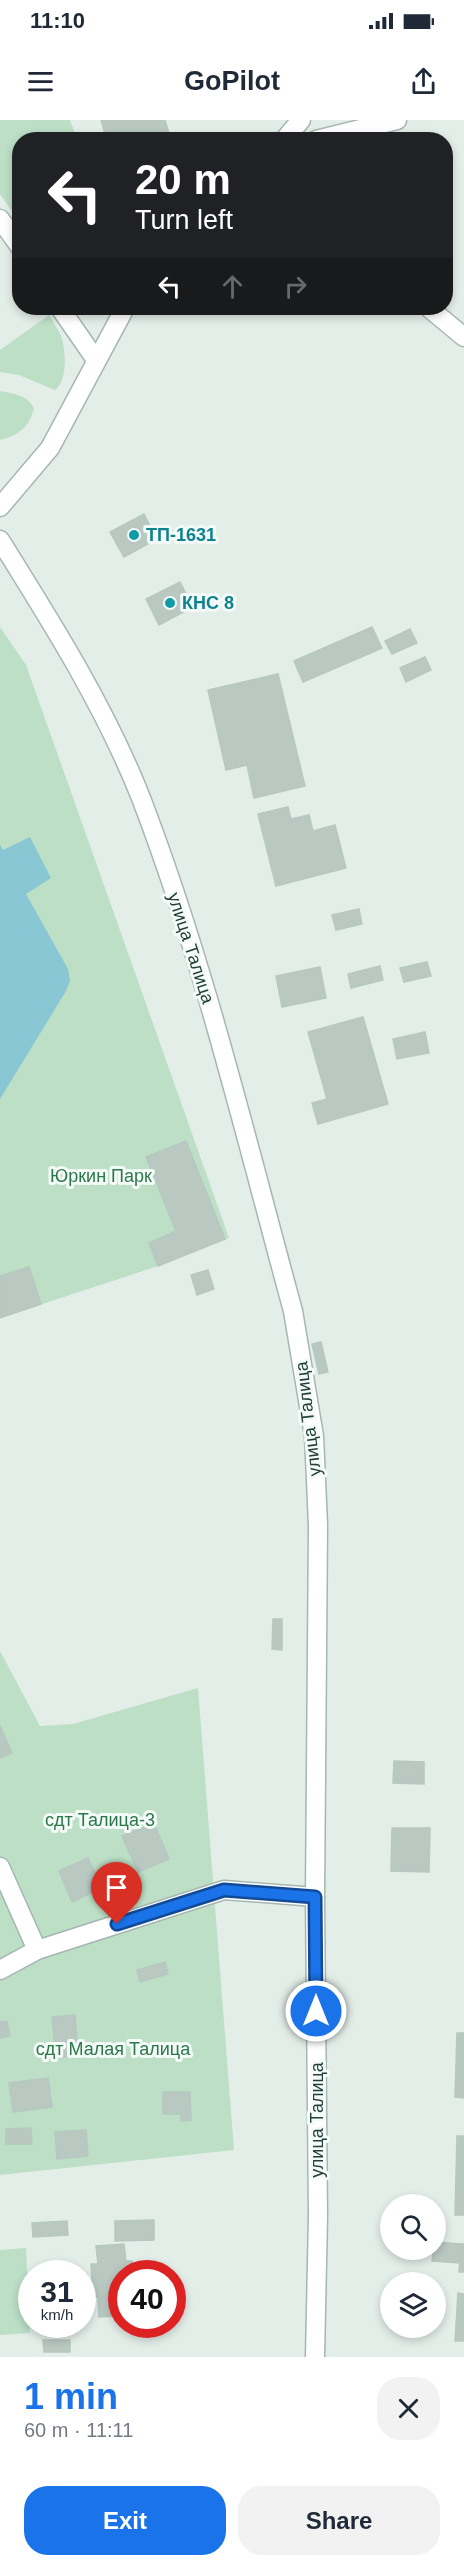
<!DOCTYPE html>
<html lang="en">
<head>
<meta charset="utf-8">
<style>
	body { margin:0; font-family:Arial,sans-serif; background:#f2f2f3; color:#1f2937; height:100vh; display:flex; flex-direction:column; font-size:22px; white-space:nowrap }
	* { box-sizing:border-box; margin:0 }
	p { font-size:20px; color:#747a83 }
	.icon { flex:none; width:33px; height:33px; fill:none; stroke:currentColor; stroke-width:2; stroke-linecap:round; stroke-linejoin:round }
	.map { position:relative; height:2237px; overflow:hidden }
	.details { display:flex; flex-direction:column; background:#fff; flex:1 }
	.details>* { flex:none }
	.hud { position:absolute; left:12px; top:12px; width:441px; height:183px; border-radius:24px; box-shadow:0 3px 9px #0003; background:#202124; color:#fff; overflow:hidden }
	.controls { position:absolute; left:380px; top:2074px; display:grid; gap:12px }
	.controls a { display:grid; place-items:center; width:66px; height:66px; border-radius:50%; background:#fff; box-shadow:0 3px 9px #0003; font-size:30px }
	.speed { position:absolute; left:18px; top:2140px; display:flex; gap:12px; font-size:30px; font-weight:700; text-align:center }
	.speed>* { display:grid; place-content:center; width:78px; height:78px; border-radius:50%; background:#fff; box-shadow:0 3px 9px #0003; line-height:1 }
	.speed small { font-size:15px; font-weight:400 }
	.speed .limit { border:9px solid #d22; background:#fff; color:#111 }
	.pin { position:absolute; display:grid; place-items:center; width:51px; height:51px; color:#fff; margin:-62px -26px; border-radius:50% 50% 50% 0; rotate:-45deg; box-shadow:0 0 6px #0007 }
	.pin .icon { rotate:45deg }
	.me { position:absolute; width:66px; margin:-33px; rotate:0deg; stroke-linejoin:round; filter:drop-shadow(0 0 4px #0008) }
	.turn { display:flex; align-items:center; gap:21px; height:126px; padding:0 24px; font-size:27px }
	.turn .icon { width:78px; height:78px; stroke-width:2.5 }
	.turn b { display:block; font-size:42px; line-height:51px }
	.lanes { display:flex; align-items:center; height:57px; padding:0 24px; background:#0003; justify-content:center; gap:30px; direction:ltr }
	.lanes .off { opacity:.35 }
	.round { display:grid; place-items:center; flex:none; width:63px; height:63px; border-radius:24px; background:#f2f2f3 }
	.overview { display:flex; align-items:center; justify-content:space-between; height:102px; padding:0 24px }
	h1 { font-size:36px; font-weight:700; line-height:45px; color:#1a73e8 }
	.button { display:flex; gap:12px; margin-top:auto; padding:12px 24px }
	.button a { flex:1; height:69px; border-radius:24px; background:#1a73e8; color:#fff; font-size:24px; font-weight:700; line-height:69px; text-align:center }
	.button a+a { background:#f2f2f3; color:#1f2937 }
	.status { display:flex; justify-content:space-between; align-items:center; height:42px; padding:0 30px; background:#fff; direction:ltr }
	.status svg { height:16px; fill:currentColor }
	header { display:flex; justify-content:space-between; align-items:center; height:78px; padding:0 24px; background:#fff; font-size:27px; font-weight:700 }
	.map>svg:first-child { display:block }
	.green { fill:#bcdfc6 }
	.water { fill:#8ac7d4 }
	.building { fill:#b9c9c2; stroke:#b6c8c1; stroke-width:1.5 }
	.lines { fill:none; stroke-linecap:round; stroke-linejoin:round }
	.service-casing { stroke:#a6b6b1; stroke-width:21 }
	.minor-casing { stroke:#a6b6b1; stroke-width:21 }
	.tertiary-casing { stroke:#a6b6b1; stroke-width:21 }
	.service { stroke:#fff; stroke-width:18 }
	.minor { stroke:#fff; stroke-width:18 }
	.tertiary { stroke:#fff; stroke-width:18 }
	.route-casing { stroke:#114b97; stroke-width:15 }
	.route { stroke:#1a73e8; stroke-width:10 }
	.culture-dot { fill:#0f9aa8; stroke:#f4faf7; stroke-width:2 }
	.labels { text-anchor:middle; stroke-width:6; stroke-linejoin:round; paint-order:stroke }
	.culture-label { font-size:18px; font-weight:bold; fill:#0d838f; stroke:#f4faf7; text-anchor:start }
	.street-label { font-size:18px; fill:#224039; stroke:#f4faf7 }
	.park-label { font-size:18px; fill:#2b784a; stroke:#f4faf7 }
</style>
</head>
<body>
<div class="status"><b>11:10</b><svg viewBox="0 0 49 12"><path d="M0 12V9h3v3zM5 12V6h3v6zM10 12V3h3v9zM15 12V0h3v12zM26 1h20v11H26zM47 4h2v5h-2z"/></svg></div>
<header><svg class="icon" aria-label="menu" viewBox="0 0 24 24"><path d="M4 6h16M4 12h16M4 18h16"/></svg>GoPilot<svg class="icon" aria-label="share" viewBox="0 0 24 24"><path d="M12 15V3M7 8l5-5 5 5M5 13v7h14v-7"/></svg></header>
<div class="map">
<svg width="464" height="2237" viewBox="0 0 464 2237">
	<rect width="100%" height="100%" fill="#e4eee9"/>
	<path class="green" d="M 0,0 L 70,0 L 77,19 L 20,20 L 19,101 L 0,74 Z
		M 49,195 C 53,202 58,209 61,216 C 66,231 68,260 55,270 L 19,255 L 0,252 L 0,230 Z
		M 0,271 C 14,274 26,274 34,288 C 29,308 19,315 0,320 Z
		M 0,507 L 26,545 L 229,1118 L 158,1146 L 0,1198 Z
		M 0,1531 L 40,1606 L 73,1604 L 198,1568 L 234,2030 L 0,2055 Z
		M 26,2128 L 30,2213 L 0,2215 L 0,2130 Z"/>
	<path class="water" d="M 30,717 L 51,758 L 26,774 L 68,849 L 70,861 L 66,871 L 0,979 L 0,725 L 3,730 Z"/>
	<path class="building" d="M 101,0 L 165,0 L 171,20 L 107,20 Z
		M 144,394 L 157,419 L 124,437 L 110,412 Z
		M 180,462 L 193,487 L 159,505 L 146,479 Z
		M 372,507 L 382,528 L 303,562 L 294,541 Z
		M 410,509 L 417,523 L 392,534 L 385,521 Z
		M 425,537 L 431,550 L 406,562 L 400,548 Z
		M 278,554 L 305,666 L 254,678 L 247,645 L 226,650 L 208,570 Z
		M 288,687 L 291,699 L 309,695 L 313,711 L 335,705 L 346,748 L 276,766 L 258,694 Z
		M 359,789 L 362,804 L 336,810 L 332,795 Z
		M 427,842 L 431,856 L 404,862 L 400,848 Z
		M 380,846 L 383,860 L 351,868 L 348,854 Z
		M 320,847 L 326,878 L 282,887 L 276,856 Z
		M 363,897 L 388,984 L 318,1004 L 312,983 L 327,979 L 308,912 Z
		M 425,912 L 429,933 L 397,939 L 393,919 Z
		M 186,1021 L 225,1119 L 158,1146 L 149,1123 L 176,1111 L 146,1037 Z
		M 29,1147 L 41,1184 L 0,1198 L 0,1156 Z
		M 208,1150 L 214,1169 L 197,1175 L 191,1155 Z
		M 321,1222 L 328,1252 L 319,1254 L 312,1224 Z
		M 273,1499 L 282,1499 L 282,1530 L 272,1529 Z
		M 0,1606 L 12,1633 L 0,1638 Z
		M 394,1641 L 424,1642 L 424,1664 L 393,1663 Z
		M 154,1703 L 169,1739 L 138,1752 L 122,1716 Z
		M 392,1708 L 430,1708 L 429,1752 L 391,1751 Z
		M 88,1738 L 102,1768 L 72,1782 L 59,1751 Z
		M 165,1842 L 168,1854 L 140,1862 L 137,1850 Z
		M 75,1895 L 78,1936 L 56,1938 L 52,1897 Z
		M 7,1901 L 10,1916 L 0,1918 L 0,1902 Z
		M 457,1913 L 464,1913 L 464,1978 L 455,1977 Z
		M 48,1958 L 52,1987 L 13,1992 L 9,1963 Z
		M 163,1972 L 190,1972 L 191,2000 L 181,2001 L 181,1994 L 163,1994 Z
		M 31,2008 L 32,2024 L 6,2024 L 6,2009 Z
		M 86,2010 L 88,2036 L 57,2039 L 55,2012 Z
		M 457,2016 L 464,2016 L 464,2095 L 455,2095 Z
		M 154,2100 L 154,2120 L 115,2121 L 115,2101 Z
		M 67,2101 L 68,2115 L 33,2117 L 32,2103 Z
		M 435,2122 L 461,2124 L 460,2143 L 432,2141 L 433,2133 L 409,2131 L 435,2130 Z
		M 124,2124 L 126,2141 L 132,2141 L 133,2154 L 122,2154 L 122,2196 L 99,2197 L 98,2177 L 93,2177 L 91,2144 L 98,2144 L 96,2126 Z
		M 461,2124 L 464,2124 L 464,2152 L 459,2152 Z
		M 458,2173 L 464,2174 L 464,2221 L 455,2221 Z
		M 43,2220 L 70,2220 L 70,2232 L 44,2232 Z"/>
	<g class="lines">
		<defs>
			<path id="service" d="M 284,20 L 301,0
				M 0,99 L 20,127
				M 60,188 L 96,240"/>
			<path id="minor" d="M 316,20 L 397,0
				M 429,188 L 464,217
				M 0,387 L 50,328 L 125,188
				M 0,1747 L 37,1830
				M 0,1850 L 37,1830 L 224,1770 L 315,1777"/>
			<path id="tertiary" d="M 0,420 C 52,503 105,587 141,678 C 205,845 246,1019 293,1191 L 314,1316 L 318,1405 L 315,1777 L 318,2096 L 315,2237"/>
		</defs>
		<use href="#service" class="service-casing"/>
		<use href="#minor" class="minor-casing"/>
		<use href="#tertiary" class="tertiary-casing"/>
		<use href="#service" class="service"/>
		<use href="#minor" class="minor"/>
		<use href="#tertiary" class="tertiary"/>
	</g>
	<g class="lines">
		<defs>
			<path id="route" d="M 117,1804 L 224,1770 L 315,1777 L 316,1891"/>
		</defs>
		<use href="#route" class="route-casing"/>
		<use href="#route" class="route"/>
	</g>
	<g class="culture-dot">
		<circle cx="134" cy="415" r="6"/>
		<circle cx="170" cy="483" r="6"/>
	</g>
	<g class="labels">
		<g class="culture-label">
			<text x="146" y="421">ТП-1631</text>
			<text x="182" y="489">КНС 8</text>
		</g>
		<g class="street-label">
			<text transform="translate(191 828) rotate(72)" y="6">улица Талица</text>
			<text transform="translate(308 1299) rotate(-97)" y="6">улица Талица</text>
			<text transform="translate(317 2000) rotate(-90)" y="6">улица Талица</text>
		</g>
		<g class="park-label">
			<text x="101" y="1062">Юркин Парк</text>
			<text x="100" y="1706">сдт Талица-3</text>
			<text x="113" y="1935">сдт Малая Талица</text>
		</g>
	</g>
</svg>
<div class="controls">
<a><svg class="icon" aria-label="search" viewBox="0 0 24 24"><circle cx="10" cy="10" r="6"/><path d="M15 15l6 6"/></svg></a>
<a><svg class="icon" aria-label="layers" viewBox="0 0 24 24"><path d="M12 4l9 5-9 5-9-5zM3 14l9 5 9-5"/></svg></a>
</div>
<div class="speed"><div>31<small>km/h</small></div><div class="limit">40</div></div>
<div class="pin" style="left:117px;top:1804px;background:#d93025"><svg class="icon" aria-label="arrive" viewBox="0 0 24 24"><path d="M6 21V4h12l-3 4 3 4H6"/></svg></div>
<svg class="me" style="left:316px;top:1891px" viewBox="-20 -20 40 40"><circle r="17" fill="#1a73e8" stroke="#fff" stroke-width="3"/><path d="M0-11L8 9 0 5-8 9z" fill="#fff"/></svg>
<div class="hud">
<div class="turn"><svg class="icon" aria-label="left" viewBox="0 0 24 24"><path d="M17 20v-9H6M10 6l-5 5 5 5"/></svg><div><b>20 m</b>Turn left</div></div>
<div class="lanes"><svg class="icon" aria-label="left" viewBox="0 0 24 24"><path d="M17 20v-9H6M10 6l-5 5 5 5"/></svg><svg class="icon off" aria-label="ahead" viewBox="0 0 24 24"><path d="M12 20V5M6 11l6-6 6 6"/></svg><svg class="icon off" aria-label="right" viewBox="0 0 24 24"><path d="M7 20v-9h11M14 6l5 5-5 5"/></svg></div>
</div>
</div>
<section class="details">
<div class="overview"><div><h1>1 min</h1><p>60 m · 11:11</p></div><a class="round"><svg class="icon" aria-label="close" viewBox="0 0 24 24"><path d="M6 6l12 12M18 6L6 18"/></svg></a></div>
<div class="button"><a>Exit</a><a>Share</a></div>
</section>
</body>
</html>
